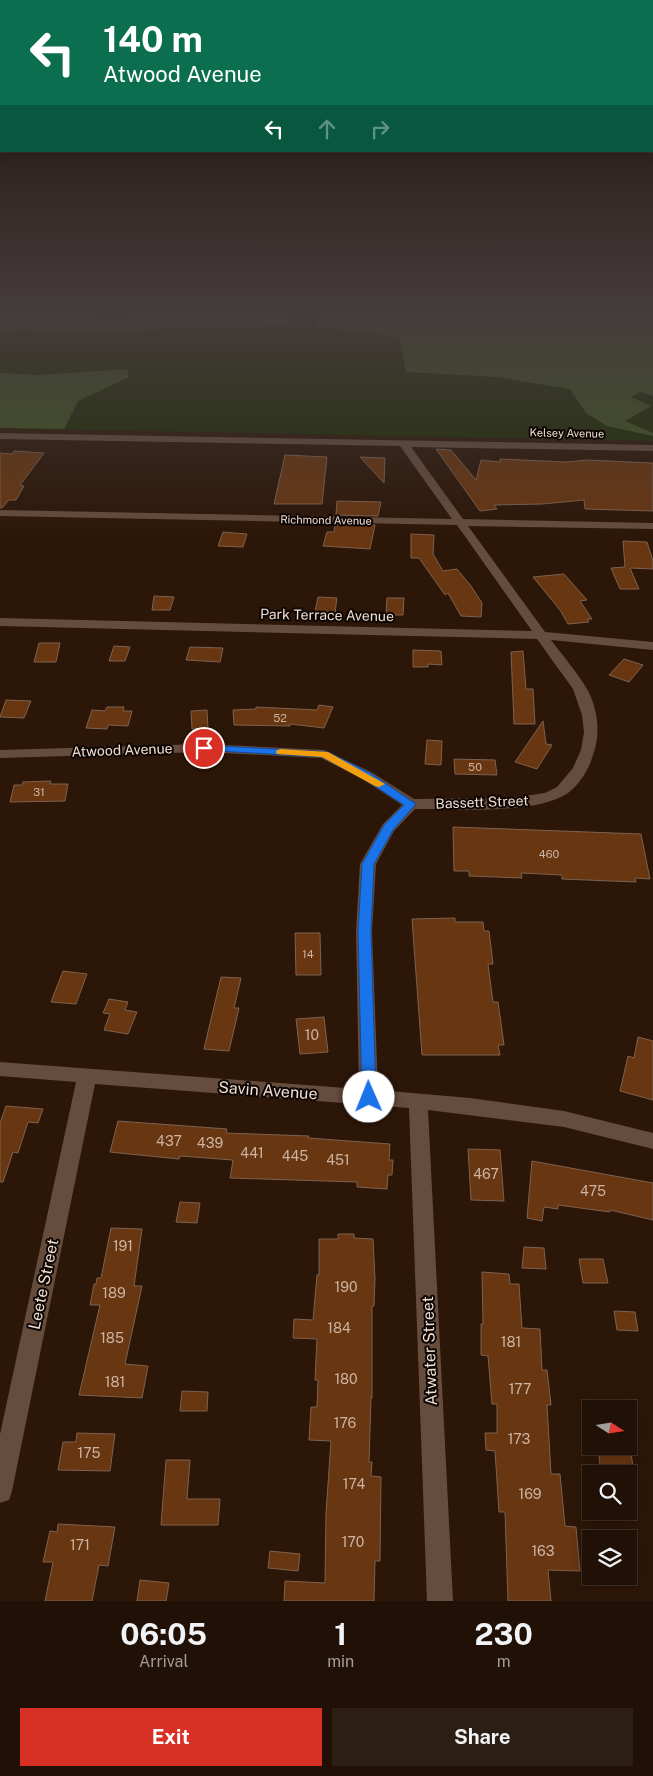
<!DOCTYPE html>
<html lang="en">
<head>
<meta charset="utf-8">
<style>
	body { margin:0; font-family:"Public Sans",sans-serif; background:#2d1e13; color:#f1f3f6; height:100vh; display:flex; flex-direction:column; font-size:19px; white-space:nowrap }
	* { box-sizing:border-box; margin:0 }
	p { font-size:16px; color:#a29d9a }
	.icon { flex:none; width:28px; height:28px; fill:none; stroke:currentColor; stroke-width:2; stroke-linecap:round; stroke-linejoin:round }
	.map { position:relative; height:1601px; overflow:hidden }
	.panel { display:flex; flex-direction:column; background:#211005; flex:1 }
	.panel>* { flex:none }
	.top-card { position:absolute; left:0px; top:0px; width:654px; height:152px; box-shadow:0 2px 12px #0003,0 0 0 1px #3e3027; background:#0b6e4f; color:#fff; overflow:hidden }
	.needle { width:32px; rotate:102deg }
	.fabs { position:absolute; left:582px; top:1400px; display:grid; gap:10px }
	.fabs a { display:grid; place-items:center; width:55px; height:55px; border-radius:0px; background:#211005; box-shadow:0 2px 12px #0003,0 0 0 1px #3e3027; font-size:25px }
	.pin { position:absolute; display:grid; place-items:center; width:42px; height:42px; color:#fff; margin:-21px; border:2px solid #fff; border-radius:50%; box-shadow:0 1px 5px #0007 }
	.me { position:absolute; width:55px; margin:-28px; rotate:359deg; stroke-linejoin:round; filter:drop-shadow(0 0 4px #0008) }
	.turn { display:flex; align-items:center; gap:18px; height:105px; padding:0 20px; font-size:22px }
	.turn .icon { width:65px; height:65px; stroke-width:2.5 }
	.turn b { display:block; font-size:35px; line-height:42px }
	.lanes { display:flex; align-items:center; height:48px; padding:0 20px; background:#0003; justify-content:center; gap:25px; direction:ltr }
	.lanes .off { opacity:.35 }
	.eta { display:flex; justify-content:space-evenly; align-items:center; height:85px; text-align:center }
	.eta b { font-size:30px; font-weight:700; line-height:35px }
	.primary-button { display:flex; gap:10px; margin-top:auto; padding:10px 20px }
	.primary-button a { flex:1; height:58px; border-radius:0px; background:#d93025; color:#fff; font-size:20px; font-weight:700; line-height:58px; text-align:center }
	.primary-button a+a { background:#2d1e13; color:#f1f3f6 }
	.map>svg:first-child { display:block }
	.green { fill:#1c2d02 }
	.forest { fill:#415921 }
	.building { fill:#683611; stroke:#7d6251 }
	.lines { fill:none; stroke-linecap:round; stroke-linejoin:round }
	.minor { fill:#664c3c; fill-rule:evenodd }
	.route { fill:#1a73e8; stroke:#114b97 }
	.slow { fill:#f59e0b }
	.labels { text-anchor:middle; stroke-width:4; stroke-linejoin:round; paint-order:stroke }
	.far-street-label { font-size:11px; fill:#eeded5; stroke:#0d0502 }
	.number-label { font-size:11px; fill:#ccb4a4 }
	.street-label { font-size:14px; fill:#eeded5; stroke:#0d0502 }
	.near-number-label { font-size:14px; fill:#ccb4a4 }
	.near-street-label { font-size:16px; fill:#eeded5; stroke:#0d0502 }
</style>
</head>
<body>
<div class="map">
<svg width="653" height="1601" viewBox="0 0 653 1601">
	<rect width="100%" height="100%" fill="#2c1607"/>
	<path class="green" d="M 0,314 L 653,314 L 653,441 L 0,428 Z"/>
	<path class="forest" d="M 0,314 L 55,314 L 125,322 L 138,314 L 227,314 L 227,318 L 289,318 L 293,325 L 111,330 L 16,329 L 0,333 Z
		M 358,314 L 653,314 L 653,396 L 640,392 L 631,397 L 651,406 L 625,421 L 653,433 L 653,436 L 607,426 L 586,413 L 570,389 L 496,377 L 406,372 L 399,337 L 317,326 L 316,318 Z
		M 127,369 L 129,377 L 78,401 L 64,429 L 0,428 L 0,373 L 40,375 Z"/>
	<path class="building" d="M 436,449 L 451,450 L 476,480 L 481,460 L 500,462 L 500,459 L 567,462 L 587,460 L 653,463 L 653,511 L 585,509 L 584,500 L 542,504 L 494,505 L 497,509 L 480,511 Z
		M 14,451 L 44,453 L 20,485 L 24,486 L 16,500 L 9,500 L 2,508 L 0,508 L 0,453 L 12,454 Z
		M 285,455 L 327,457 L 322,504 L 274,504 Z
		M 360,457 L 385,458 L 384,483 Z
		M 337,501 L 381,502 L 378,516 L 336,515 Z
		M 335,524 L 375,525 L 370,549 L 323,546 L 327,532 L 334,532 Z
		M 223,532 L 247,534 L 243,547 L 218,546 Z
		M 411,534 L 434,535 L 433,554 L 443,571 L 457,569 L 471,586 L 482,603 L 481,617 L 461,616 L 448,593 L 445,595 L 419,558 L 411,558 Z
		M 623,541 L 647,542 L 653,561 L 653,569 L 630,568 L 639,589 L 620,589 L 611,568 L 625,567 Z
		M 564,574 L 587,600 L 580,601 L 592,619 L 587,619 L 589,622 L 568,624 L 560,610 L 533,577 Z
		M 154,596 L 174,597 L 170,610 L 152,610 Z
		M 318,597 L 337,598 L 335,613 L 315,612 Z
		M 387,598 L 404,598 L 403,615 L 386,615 Z
		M 39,643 L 60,643 L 56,662 L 34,662 Z
		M 114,646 L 130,647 L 125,661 L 109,661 Z
		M 190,647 L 223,648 L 220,662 L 186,660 Z
		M 413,650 L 441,651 L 442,665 L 428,664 L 428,667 L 413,667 Z
		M 523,651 L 526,689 L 533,689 L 535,724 L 514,724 L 511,652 Z
		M 624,659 L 643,665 L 629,682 L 609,675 Z
		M 6,700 L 31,701 L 24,718 L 0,717 Z
		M 319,705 L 333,707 L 324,728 L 290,724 L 290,726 L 234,725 L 233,710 L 256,709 L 256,707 L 317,710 Z
		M 107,707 L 124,707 L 123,711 L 132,711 L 128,726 L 108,725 L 107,729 L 86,728 L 92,710 L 105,711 Z
		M 207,710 L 208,728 L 192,729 L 191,711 Z
		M 543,721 L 546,744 L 552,745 L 537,769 L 515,762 Z
		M 427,740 L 442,741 L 441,765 L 425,764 Z
		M 454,759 L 495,760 L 497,775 L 455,774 Z
		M 51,781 L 50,784 L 68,784 L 65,801 L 10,802 L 14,785 L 22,785 L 23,782 Z
		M 453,827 L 641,834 L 650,879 L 635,878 L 636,882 L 562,879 L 562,875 L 521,873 L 522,878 L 469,876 L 469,871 L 454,871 Z
		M 455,918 L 455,922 L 483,922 L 484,931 L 489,931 L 493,964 L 488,964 L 493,1002 L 498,1002 L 504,1045 L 498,1045 L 500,1055 L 422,1055 L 412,919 Z
		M 295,933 L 320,933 L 321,975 L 296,975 Z
		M 63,971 L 87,974 L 76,1004 L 51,1002 Z
		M 221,977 L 241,978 L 234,1008 L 239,1008 L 229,1051 L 204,1049 Z
		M 109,999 L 128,1002 L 125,1010 L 137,1012 L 128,1034 L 104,1030 L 110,1014 L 103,1013 Z
		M 324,1017 L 328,1052 L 300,1054 L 296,1019 Z
		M 638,1037 L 653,1041 L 653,1100 L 620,1091 L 628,1056 L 634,1058 Z
		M 6,1106 L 43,1109 L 38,1123 L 28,1122 L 18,1153 L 13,1152 L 3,1182 L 0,1182 L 0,1123 Z
		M 118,1121 L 227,1129 L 226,1133 L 309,1136 L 308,1138 L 390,1144 L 389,1160 L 393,1160 L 392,1175 L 388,1175 L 387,1189 L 357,1187 L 357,1182 L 230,1178 L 233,1160 L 180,1156 L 179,1159 L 110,1152 Z
		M 468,1149 L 500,1150 L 504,1201 L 471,1200 Z
		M 532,1161 L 653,1183 L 653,1220 L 610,1210 L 610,1212 L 558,1205 L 558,1209 L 544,1207 L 542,1221 L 527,1218 Z
		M 180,1202 L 200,1203 L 197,1223 L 176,1222 Z
		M 111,1228 L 142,1229 L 134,1286 L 142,1286 L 125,1364 L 148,1366 L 142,1398 L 79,1395 L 100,1305 L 90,1305 L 94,1284 L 96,1284 L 97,1278 L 101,1278 Z
		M 338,1234 L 354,1234 L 354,1238 L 373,1239 L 375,1279 L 374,1306 L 372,1306 L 372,1398 L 371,1398 L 369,1462 L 372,1462 L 371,1476 L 381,1477 L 380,1561 L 375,1561 L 374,1601 L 284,1601 L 285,1581 L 325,1583 L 326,1513 L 331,1441 L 309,1440 L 311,1407 L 317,1407 L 318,1380 L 315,1380 L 317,1339 L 293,1338 L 294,1319 L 313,1320 L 317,1275 L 319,1275 L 319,1239 L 338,1239 Z
		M 524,1247 L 544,1248 L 546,1269 L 522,1268 Z
		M 579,1259 L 603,1259 L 608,1283 L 583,1283 Z
		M 482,1272 L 509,1274 L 510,1284 L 519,1284 L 522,1328 L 540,1329 L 542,1370 L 547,1370 L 551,1405 L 547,1405 L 551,1474 L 560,1474 L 565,1526 L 576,1527 L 580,1571 L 548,1570 L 551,1601 L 508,1601 L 505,1512 L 499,1512 L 495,1451 L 486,1450 L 485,1433 L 497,1433 L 497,1404 L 492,1404 L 488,1356 L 481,1355 L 481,1324 L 483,1324 Z
		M 614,1311 L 635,1312 L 638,1331 L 617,1330 Z
		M 182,1391 L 208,1392 L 207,1411 L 180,1411 Z
		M 77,1433 L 115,1434 L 110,1471 L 58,1470 L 63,1442 L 76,1442 Z
		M 598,1446 L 630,1446 L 633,1467 L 600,1465 Z
		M 166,1460 L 190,1460 L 187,1499 L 220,1499 L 218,1525 L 161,1525 Z
		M 58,1524 L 115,1527 L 108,1566 L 99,1565 L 92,1601 L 45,1601 L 53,1562 L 43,1562 L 50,1531 L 57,1532 Z
		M 270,1551 L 300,1554 L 298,1571 L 268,1568 Z
		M 140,1580 L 169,1583 L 166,1601 L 137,1601 Z"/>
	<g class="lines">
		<path class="minor" d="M 0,433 L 653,445 L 653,451 L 411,447 L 463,519 L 653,523 L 653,529 L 468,526 L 545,632 L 653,642 L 653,650 L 551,640 C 563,656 577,672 587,689 C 598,709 601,734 593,755 C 589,769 580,784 568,793 C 536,815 454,809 415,809 L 394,831 L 376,864 L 372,931 L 378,1090 L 470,1098 L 564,1111 L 653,1133 L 653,1149 L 564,1127 L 428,1110 L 453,1601 L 427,1601 L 409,1108 L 95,1084 L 12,1491 L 9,1500 L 0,1503 L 0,1434 L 76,1082 L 0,1076 L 0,1062 L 359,1089 L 356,931 L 360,864 L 383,824 L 402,805 L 361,778 L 321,758 L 204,752 L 0,758 L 0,750 L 204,744 L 324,750 L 371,772 L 414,799 L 512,798 L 545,793 L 557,787 L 573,768 L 581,750 L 584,732 L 582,715 L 573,689 L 537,639 L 0,626 L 0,618 L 532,631 L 457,525 L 0,516 L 0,510 L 452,519 L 400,446 L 0,439 Z"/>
	</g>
	<linearGradient id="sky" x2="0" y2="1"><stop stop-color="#180c04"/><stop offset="0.58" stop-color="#453c3c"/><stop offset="1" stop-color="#453c3c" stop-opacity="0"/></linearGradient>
	<rect width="653" height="538" fill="url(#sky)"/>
	<path class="route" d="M 204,745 L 328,752 L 370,773 L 416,804 L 393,830 L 374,864 L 371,931 L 376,1097 L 374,1101 L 369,1103 L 364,1101 L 362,1097 L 358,931 L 362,864 L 384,825 L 404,805 L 362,778 L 322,757 L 200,750 L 199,748 Z"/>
	<path class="slow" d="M 281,749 L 328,752 L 385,784 L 379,787 L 375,786 L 322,757 L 277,754 L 276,752 L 277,750 Z"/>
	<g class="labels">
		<g class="far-street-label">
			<text transform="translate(567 433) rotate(1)" y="4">Kelsey Avenue</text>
			<text transform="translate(326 520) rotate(1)" y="4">Richmond Avenue</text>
		</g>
		<g class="number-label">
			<text x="280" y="722">52</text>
			<text x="475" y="771">50</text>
			<text x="39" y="796">31</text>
			<text x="549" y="858">460</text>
			<text x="308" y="958">14</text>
		</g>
		<g class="street-label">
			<text transform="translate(327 615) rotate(1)" y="5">Park Terrace Avenue</text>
			<text transform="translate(122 750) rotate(-2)" y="5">Atwood Avenue</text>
			<text transform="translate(482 802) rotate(-2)" y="5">Bassett Street</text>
		</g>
		<g class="near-number-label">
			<text x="312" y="1040">10</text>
			<text x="169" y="1146">437</text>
			<text x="210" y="1148">439</text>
			<text x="252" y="1158">441</text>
			<text x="295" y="1161">445</text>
			<text x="338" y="1165">451</text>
			<text x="486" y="1179">467</text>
			<text x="593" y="1196">475</text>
			<text x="123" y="1251">191</text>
			<text x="346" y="1292">190</text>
			<text x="114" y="1298">189</text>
			<text x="339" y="1333">184</text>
			<text x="112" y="1343">185</text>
			<text x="511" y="1347">181</text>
			<text x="346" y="1384">180</text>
			<text x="115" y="1387">181</text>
			<text x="520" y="1394">177</text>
			<text x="345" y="1428">176</text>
			<text x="519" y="1444">173</text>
			<text x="89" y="1458">175</text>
			<text x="354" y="1489">174</text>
			<text x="530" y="1499">169</text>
			<text x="353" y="1547">170</text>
			<text x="80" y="1550">171</text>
			<text x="543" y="1556">163</text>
		</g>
		<g class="near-street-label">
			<text transform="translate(268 1090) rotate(4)" y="6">Savin Avenue</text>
			<text transform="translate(43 1284) rotate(-78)" y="6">Leete Street</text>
			<text transform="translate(429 1351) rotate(-92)" y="6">Atwater Street</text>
		</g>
	</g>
</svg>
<div class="fabs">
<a><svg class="needle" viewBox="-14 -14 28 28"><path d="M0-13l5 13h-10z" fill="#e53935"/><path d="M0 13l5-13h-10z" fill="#a29d9a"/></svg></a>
<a><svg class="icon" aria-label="search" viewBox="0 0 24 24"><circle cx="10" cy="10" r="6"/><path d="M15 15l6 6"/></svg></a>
<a><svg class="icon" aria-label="layers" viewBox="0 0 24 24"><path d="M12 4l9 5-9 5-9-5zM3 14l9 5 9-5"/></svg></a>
</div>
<div class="pin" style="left:204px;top:748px;background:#d93025"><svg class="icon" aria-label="arrive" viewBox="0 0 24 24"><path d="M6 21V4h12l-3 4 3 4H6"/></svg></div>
<svg class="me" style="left:369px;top:1097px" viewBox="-20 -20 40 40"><circle r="19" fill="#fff"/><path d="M0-13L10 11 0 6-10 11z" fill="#1a73e8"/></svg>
<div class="top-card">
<div class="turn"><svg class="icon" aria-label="left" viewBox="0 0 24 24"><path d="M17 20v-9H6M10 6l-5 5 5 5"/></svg><div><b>140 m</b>Atwood Avenue</div></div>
<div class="lanes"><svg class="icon" aria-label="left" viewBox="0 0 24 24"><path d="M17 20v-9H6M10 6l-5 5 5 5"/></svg><svg class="icon off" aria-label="ahead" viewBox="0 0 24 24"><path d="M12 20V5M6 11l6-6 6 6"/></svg><svg class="icon off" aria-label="right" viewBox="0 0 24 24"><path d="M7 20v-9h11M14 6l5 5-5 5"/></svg></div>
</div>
</div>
<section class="panel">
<div class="eta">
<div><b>06:05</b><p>Arrival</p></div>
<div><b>1</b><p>min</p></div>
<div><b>230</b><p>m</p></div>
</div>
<div class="primary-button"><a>Exit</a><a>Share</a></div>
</section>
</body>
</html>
